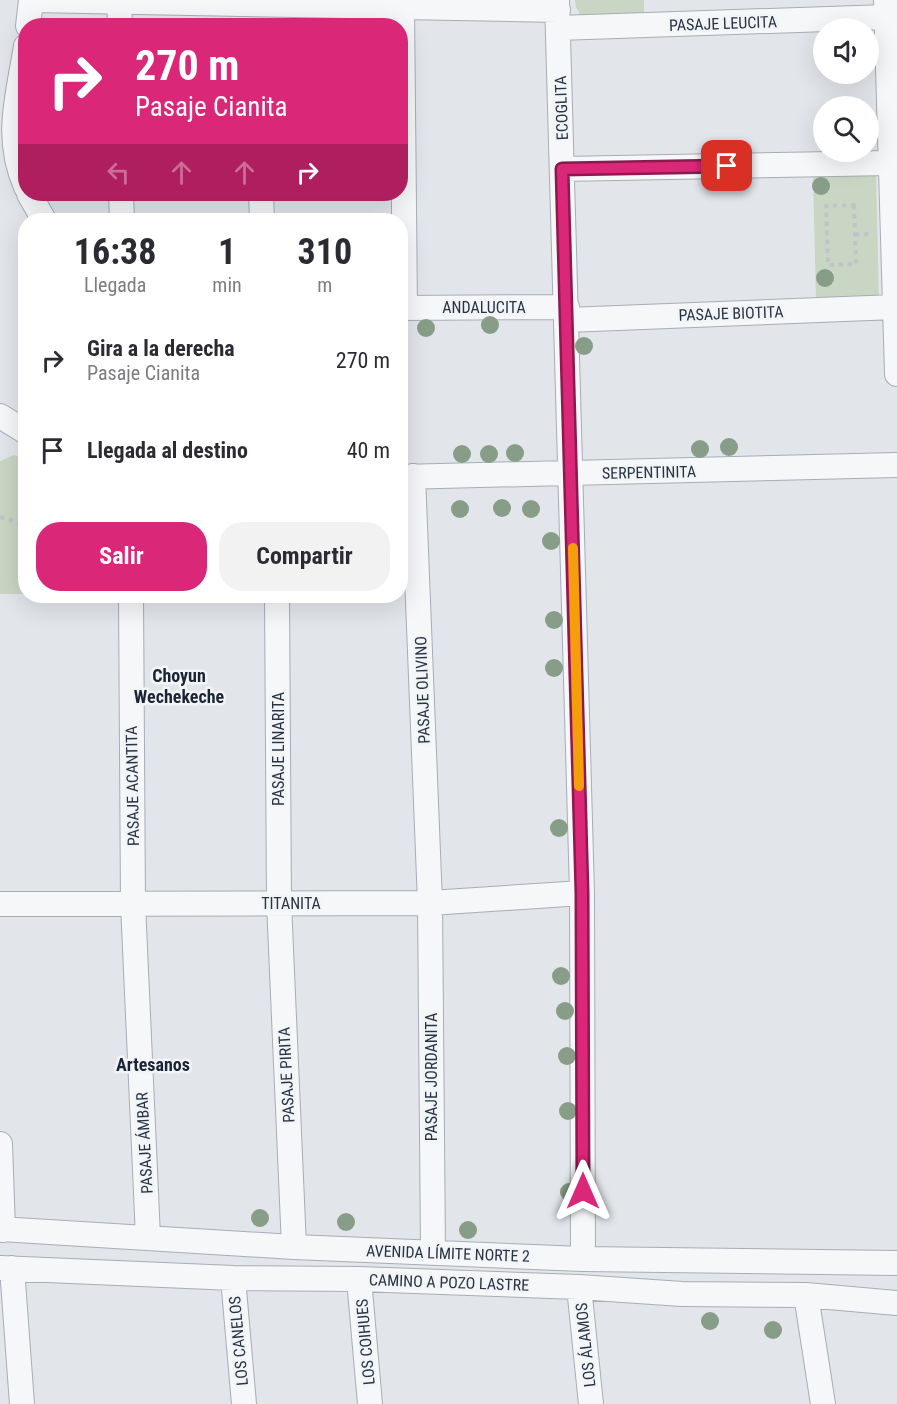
<!DOCTYPE html>
<html lang="es">
<head>
<meta charset="utf-8">
<style>
	body { margin:0; font-family:"Roboto Condensed",sans-serif; background:#f2f2f3; color:#2b2b33; height:100vh; display:flex; flex-direction:column; font-size:22px; white-space:nowrap }
	* { box-sizing:border-box; margin:0 }
	p { font-size:20px; color:#7c7c81 }
	.icon { flex:none; width:33px; height:33px; fill:none; stroke:currentColor; stroke-width:2; stroke-linecap:round; stroke-linejoin:round }
	.map { position:relative; flex:1; overflow:hidden }
	.drawer { position:absolute; left:18px; top:213px; width:390px; height:390px; display:flex; flex-direction:column; background:#fff; border-radius:24px; box-shadow:0 6px 24px #0002 }
	.drawer>* { flex:none }
	.hud { position:absolute; left:18px; top:18px; width:390px; height:183px; border-radius:24px; box-shadow:0 6px 24px #0002; background:#db2777; color:#fff; overflow:hidden }
	.fabs { position:absolute; left:813px; top:18px; display:grid; gap:12px }
	.fabs a { display:grid; place-items:center; width:66px; height:66px; border-radius:50%; background:#fff; box-shadow:0 6px 24px #0002; font-size:30px }
	.pin { position:absolute; display:grid; place-items:center; width:51px; height:51px; color:#fff; margin:-26px; border-radius:12px; box-shadow:0 3px 9px #0006 }
	.me { position:absolute; width:66px; margin:-33px; rotate:0deg; stroke-linejoin:round; filter:drop-shadow(0 0 4px #0008) }
	.turn { display:flex; align-items:center; gap:21px; height:126px; padding:0 18px; font-size:27px }
	.turn .icon { width:78px; height:78px; stroke-width:2.5 }
	.turn b { display:block; font-size:42px; line-height:51px }
	.lanes { display:flex; align-items:center; height:57px; padding:0 18px; background:#0003; justify-content:center; gap:30px; direction:ltr }
	.lanes .off { opacity:.35 }
	.eta { display:flex; justify-content:space-evenly; align-items:center; height:102px; text-align:center }
	.eta b { font-size:36px; font-weight:700; line-height:42px }
	.button { display:flex; gap:12px; margin-top:auto; padding:12px 18px }
	.button a { flex:1; height:69px; border-radius:24px; background:#db2777; color:#fff; font-size:24px; font-weight:700; line-height:69px; text-align:center }
	.button a+a { background:#f2f2f3; color:#2b2b33 }
	ul { padding:0; list-style:none }
	li { display:flex; align-items:center; gap:18px; height:90px; padding:0 18px }
	li div { flex:1 }
	li b { display:block; font-size:22px }
	li em { font-style:normal }
	.map>svg:first-child { display:block }
	.green { fill:#c8d6c3 }
	.lines { fill:none; stroke-linecap:round; stroke-linejoin:round }
	.minor-casing { stroke:#a7adb6; stroke-width:26 }
	.path { stroke:#c0c4ca; stroke-width:4; stroke-dasharray:4.5 4.5; stroke-linecap:butt }
	.minor { stroke:#f5f7f9; stroke-width:24 }
	.tree { fill:#889d87 }
	.route-casing { stroke:#8e194d; stroke-width:15 }
	.route { stroke:#db2777; stroke-width:10 }
	.slow { stroke:#f59e0b; stroke-width:10 }
	.labels { text-anchor:middle; stroke-width:5; stroke-linejoin:round; paint-order:stroke }
	.street-label { font-size:16px; fill:#293344; stroke:#f2f5f8 }
	.neighbourhood-label { font-size:18px; font-weight:bold; fill:#1b2435; stroke:#f2f5f8 }
</style>
</head>
<body>
<div class="map">
<svg width="897" height="1404" viewBox="0 0 897 1404">
	<rect width="100%" height="100%" fill="#e2e6eb"/>
	<path class="green" d="M 575,0 L 644,0 L 644,18 L 581,16 L 576,7 Z
		M 54,18 L 101,18 L 108,25 L 44,26 L 47,21 Z
		M 876,172 L 879,300 L 816,300 L 813,177 L 816,174 Z
		M 14,455 L 25,459 L 25,594 L 0,594 L 0,461 Z"/>
	<g class="lines">
		<defs>
			<path id="minor" d="M 31,0 L 558,10
				M 557,0 L 582,893 L 583,1259
				M 886,0 L 897,374
				M 119,1 L 120,26
				M 402,8 L 405,308
				M 28,26 L 31,0
				M 558,28 L 887,17
				M 26,46 C 18,97 4,137 26,187
				M 562,169 L 891,163
				M 29,194 L 44,220
				M 121,194 L 122,220
				M 261,194 L 262,220
				M 400,308 L 567,307
				M 567,320 L 895,307
				M 0,416 L 26,432
				M 413,476 L 430,903 L 433,1252
				M 400,477 L 897,465
				M 131,596 L 133,904 L 148,1237
				M 277,596 L 279,903 L 294,1247
				M 0,904 L 430,903 L 582,893
				M 0,1144 L 3,1230
				M 0,1229 L 294,1247 L 583,1259 L 897,1263
				M 0,1268 L 233,1278 L 359,1279 L 579,1287 L 682,1294 L 806,1295 L 897,1303
				M 12,1268 L 22,1404
				M 233,1278 L 244,1404
				M 359,1279 L 370,1404
				M 579,1287 L 591,1404
				M 806,1295 L 823,1404"/>
		</defs>
		<use href="#minor" class="minor-casing"/>
		<path class="path" d="M 854,205 L 856,264 L 828,265 L 826,206 Z
			M 855,235 L 869,234
			M 0,517 L 26,525"/>
		<use href="#minor" class="minor"/>
	</g>
	<g class="tree">
		<circle cx="821" cy="186" r="9"/>
		<circle cx="825" cy="278" r="9"/>
		<circle cx="490" cy="325" r="9"/>
		<circle cx="426" cy="328" r="9"/>
		<circle cx="584" cy="346" r="9"/>
		<circle cx="729" cy="447" r="9"/>
		<circle cx="700" cy="449" r="9"/>
		<circle cx="515" cy="453" r="9"/>
		<circle cx="462" cy="454" r="9"/>
		<circle cx="489" cy="454" r="9"/>
		<circle cx="502" cy="508" r="9"/>
		<circle cx="460" cy="509" r="9"/>
		<circle cx="531" cy="509" r="9"/>
		<circle cx="551" cy="541" r="9"/>
		<circle cx="554" cy="620" r="9"/>
		<circle cx="554" cy="668" r="9"/>
		<circle cx="559" cy="828" r="9"/>
		<circle cx="561" cy="976" r="9"/>
		<circle cx="565" cy="1011" r="9"/>
		<circle cx="567" cy="1056" r="9"/>
		<circle cx="568" cy="1111" r="9"/>
		<circle cx="569" cy="1192" r="9"/>
		<circle cx="260" cy="1218" r="9"/>
		<circle cx="346" cy="1222" r="9"/>
		<circle cx="468" cy="1230" r="9"/>
		<circle cx="710" cy="1321" r="9"/>
		<circle cx="773" cy="1330" r="9"/>
	</g>
	<g class="lines">
		<defs>
			<path id="route" d="M 583,1191 L 582,893 L 562,169 L 727,166"/>
		</defs>
		<use href="#route" class="route-casing"/>
		<use href="#route" class="route"/>
		<path class="slow" d="M 573,548 L 579,786"/>
	</g>
	<g class="labels">
		<g class="street-label">
			<text transform="translate(723 23) rotate(-2)" y="6">PASAJE LEUCITA</text>
			<text transform="translate(561 108) rotate(-92)" y="6">ECOGLITA</text>
			<text x="484" y="313">ANDALUCITA</text>
			<text transform="translate(731 313) rotate(-2)" y="6">PASAJE BIOTITA</text>
			<text transform="translate(649 472) rotate(-1)" y="6">SERPENTINITA</text>
			<text transform="translate(422 690) rotate(-92)" y="6">PASAJE OLIVINO</text>
			<text transform="translate(278 749) rotate(-90)" y="6">PASAJE LINARITA</text>
			<text transform="translate(132 786) rotate(-91)" y="6">PASAJE ACANTITA</text>
			<text x="291" y="909">TITANITA</text>
			<text transform="translate(286 1075) rotate(-93)" y="6">PASAJE PIRITA</text>
			<text transform="translate(431 1077) rotate(-90)" y="6">PASAJE JORDANITA</text>
			<text transform="translate(144 1143) rotate(-93)" y="6">PASAJE ÁMBAR</text>
			<text transform="translate(448 1253) rotate(2)" y="6">AVENIDA LÍMITE NORTE 2</text>
			<text transform="translate(449 1282) rotate(2)" y="6">CAMINO A POZO LASTRE</text>
			<text transform="translate(238 1341) rotate(-95)" y="6">LOS CANELOS</text>
			<text transform="translate(365 1342) rotate(-95)" y="6">LOS COIHUES</text>
			<text transform="translate(585 1345) rotate(-96)" y="6">LOS ÁLAMOS</text>
		</g>
		<g class="neighbourhood-label">
			<text x="179" y="682">Choyun<tspan x="179" dy="21">Wechekeche</tspan></text>
			<text x="153" y="1071">Artesanos</text>
		</g>
	</g>
</svg>
<div class="fabs">
<a><svg class="icon" aria-label="sound" viewBox="0 0 24 24"><path d="M4 9h4l5-4v14l-5-4H4zM17 9q2 3 0 6"/></svg></a>
<a><svg class="icon" aria-label="search" viewBox="0 0 24 24"><circle cx="10" cy="10" r="6"/><path d="M15 15l6 6"/></svg></a>
</div>
<div class="pin" style="left:727px;top:166px;background:#d93025"><svg class="icon" aria-label="arrive" viewBox="0 0 24 24"><path d="M6 21V4h12l-3 4 3 4H6"/></svg></div>
<svg class="me" style="left:583px;top:1191px" viewBox="-20 -20 40 40"><path d="M0-17L14 15 0 8-14 15z" fill="#db2777" stroke="#fff" stroke-width="4"/></svg>
<div class="hud">
<div class="turn"><svg class="icon" aria-label="right" viewBox="0 0 24 24"><path d="M7 20v-9h11M14 6l5 5-5 5"/></svg><div><b>270 m</b>Pasaje Cianita</div></div>
<div class="lanes"><svg class="icon off" aria-label="left" viewBox="0 0 24 24"><path d="M17 20v-9H6M10 6l-5 5 5 5"/></svg><svg class="icon off" aria-label="ahead" viewBox="0 0 24 24"><path d="M12 20V5M6 11l6-6 6 6"/></svg><svg class="icon off" aria-label="ahead" viewBox="0 0 24 24"><path d="M12 20V5M6 11l6-6 6 6"/></svg><svg class="icon" aria-label="right" viewBox="0 0 24 24"><path d="M7 20v-9h11M14 6l5 5-5 5"/></svg></div>
</div>
<section class="drawer">
<div class="eta">
<div><b>16:38</b><p>Llegada</p></div>
<div><b>1</b><p>min</p></div>
<div><b>310</b><p>m</p></div>
</div>
<ul>
<li><svg class="icon" aria-label="right" viewBox="0 0 24 24"><path d="M7 20v-9h11M14 6l5 5-5 5"/></svg><div><b>Gira a la derecha</b><p>Pasaje Cianita</p></div><em>270 m</em></li>
<li><svg class="icon" aria-label="arrive" viewBox="0 0 24 24"><path d="M6 21V4h12l-3 4 3 4H6"/></svg><div><b>Llegada al destino</b></div><em>40 m</em></li>
</ul>
<div class="button"><a>Salir</a><a>Compartir</a></div>
</section>
</div>
</body>
</html>
